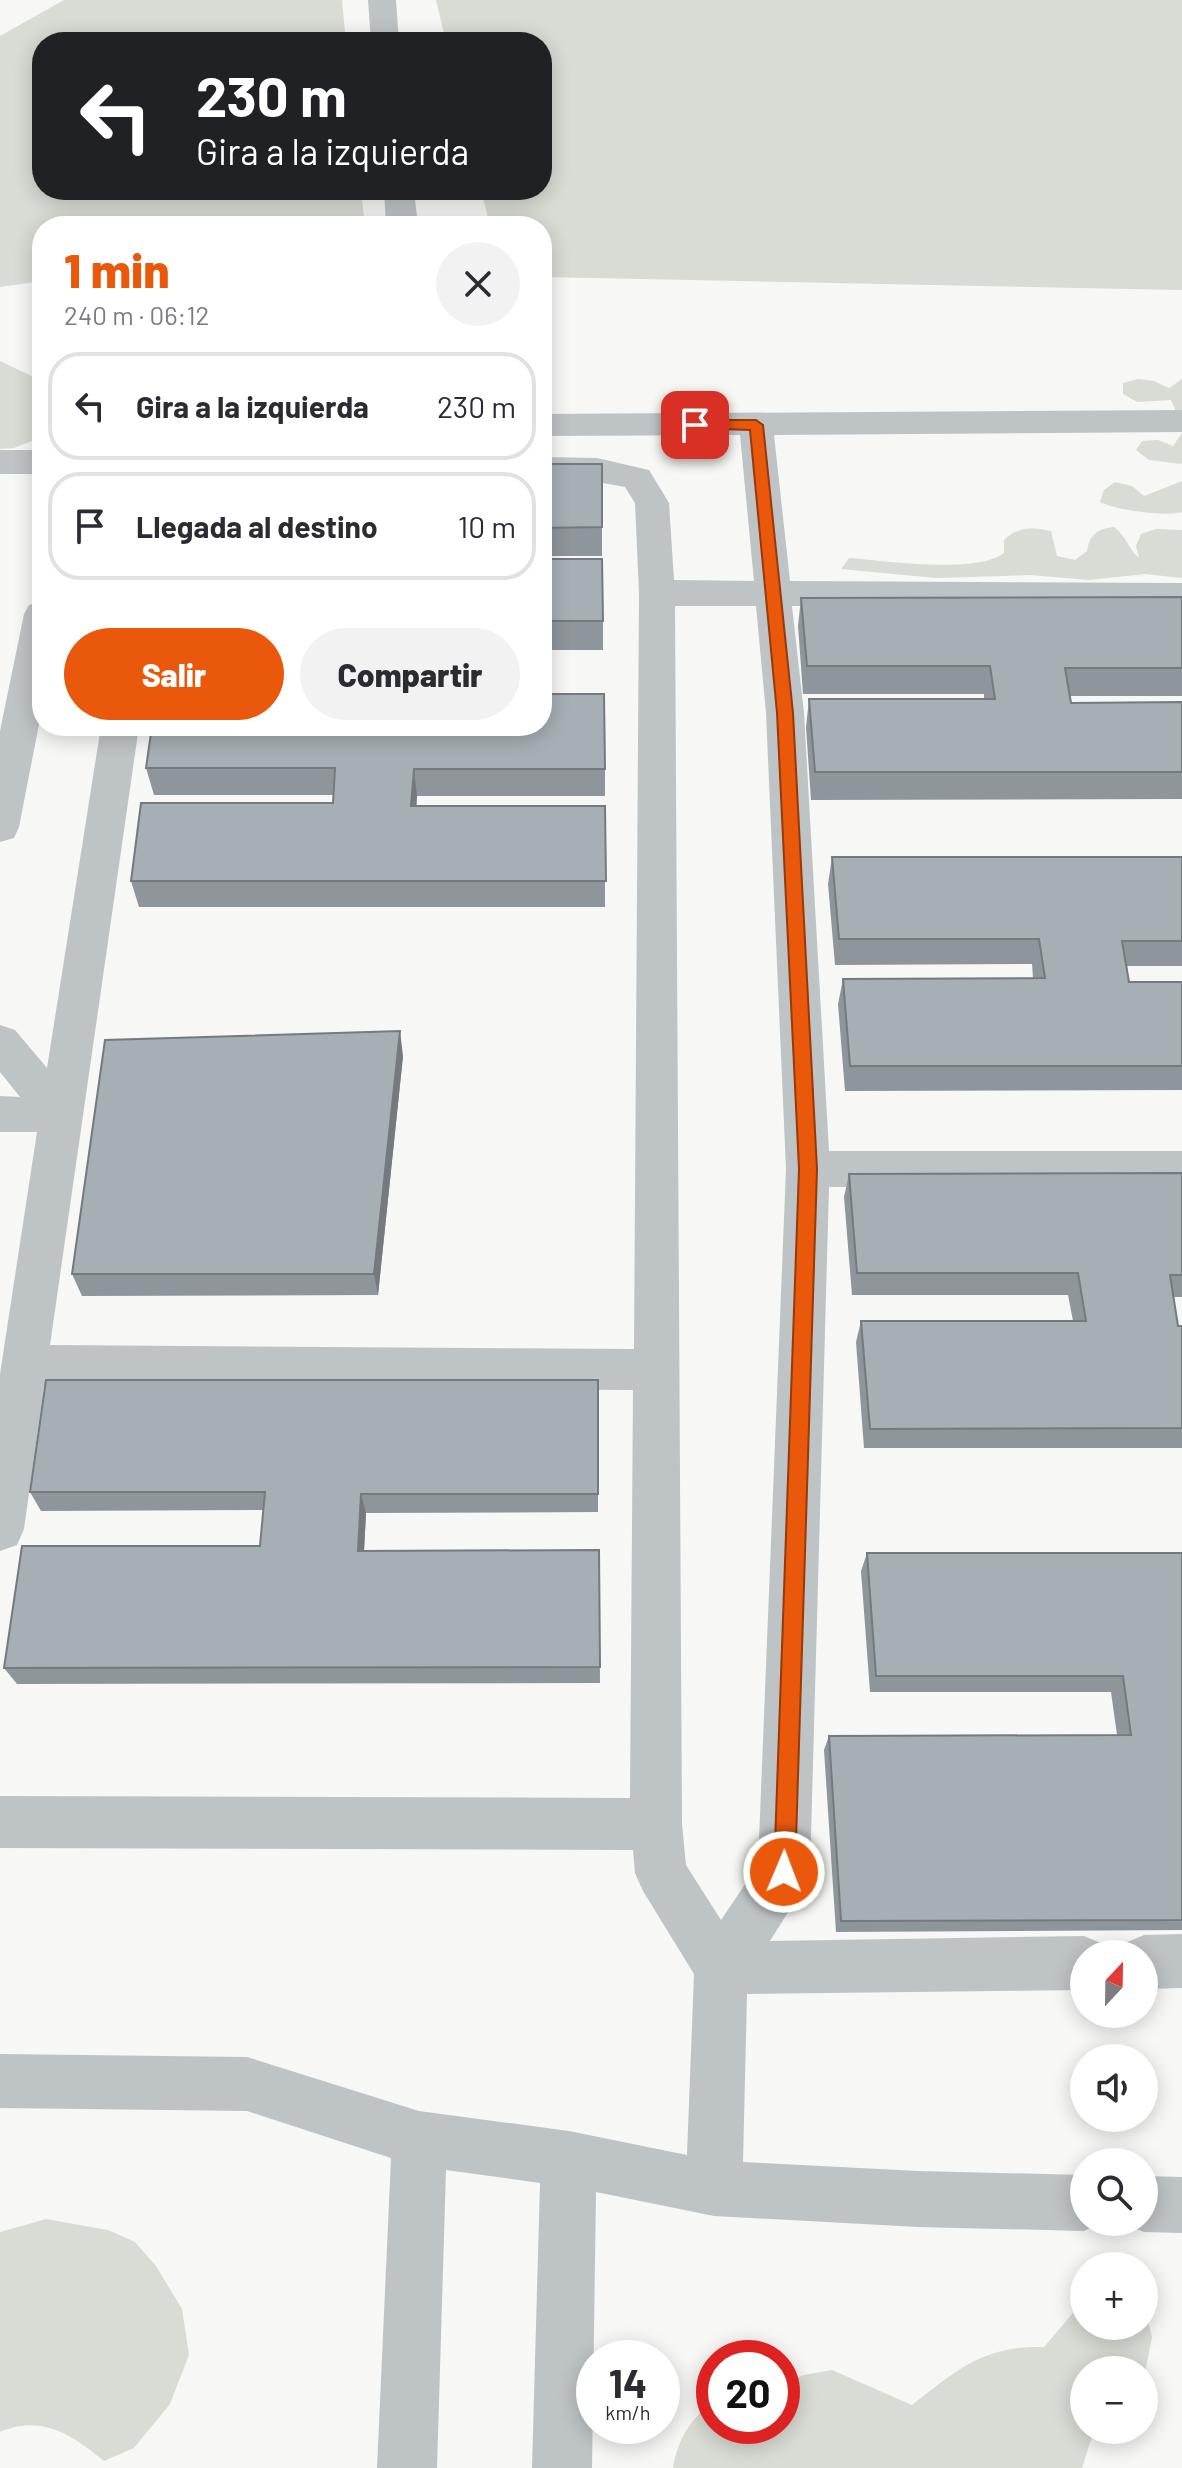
<!DOCTYPE html>
<html lang="es">
<head>
<meta charset="utf-8">
<style>
	body { margin:0; font-family:Barlow,sans-serif; background:#f2f2f3; color:#2b2b33; height:100vh; display:flex; flex-direction:column; font-size:30px; white-space:nowrap }
	* { box-sizing:border-box; margin:0 }
	p { font-size:26px; color:#7c7c81 }
	.icon { flex:none; width:44px; height:44px; fill:none; stroke:currentColor; stroke-width:2; stroke-linecap:round; stroke-linejoin:round }
	.map { position:relative; flex:1; overflow:hidden }
	.side { position:absolute; left:32px; top:216px; width:520px; height:520px; display:flex; flex-direction:column; background:#fff; border-radius:32px; box-shadow:0 4px 20px #0003 }
	.side>* { flex:none }
	.top-card { position:absolute; left:32px; top:32px; width:520px; height:168px; border-radius:32px; box-shadow:0 4px 20px #0003; background:#202124; color:#fff; overflow:hidden }
	.needle { width:52px; rotate:22deg }
	.tools { position:absolute; left:1070px; top:1940px; display:grid; gap:16px }
	.tools a { display:grid; place-items:center; width:88px; height:88px; border-radius:50%; background:#fff; box-shadow:0 4px 20px #0003; font-size:40px }
	.speed { position:absolute; left:576px; top:2340px; display:flex; gap:16px; font-size:40px; font-weight:700; text-align:center }
	.speed>* { display:grid; place-content:center; width:104px; height:104px; border-radius:50%; background:#fff; box-shadow:0 4px 20px #0003; line-height:1 }
	.speed small { font-size:20px; font-weight:400 }
	.speed .limit { border:12px solid #d22; background:#fff; color:#111 }
	.pin { position:absolute; display:grid; place-items:center; width:68px; height:68px; color:#fff; margin:-34px; border-radius:16px; box-shadow:0 4px 12px #0006 }
	.me { position:absolute; width:88px; margin:-44px; rotate:1deg; stroke-linejoin:round; filter:drop-shadow(0 0 6px #0008) }
	.turn { display:flex; align-items:center; gap:28px; height:168px; padding:0 32px; font-size:36px }
	.turn .icon { width:104px; height:104px; stroke-width:2.5 }
	.turn b { display:block; font-size:56px; line-height:68px }
	.round { display:grid; place-items:center; flex:none; width:84px; height:84px; border-radius:42px; background:#f2f2f3 }
	.headline { display:flex; align-items:center; justify-content:space-between; height:136px; padding:0 32px }
	h1 { font-size:48px; font-weight:800; line-height:60px; color:#ea580c }
	.primary-button { display:flex; gap:16px; margin-top:auto; padding:16px 32px }
	.primary-button a { flex:1; height:92px; border-radius:48px; background:#ea580c; color:#fff; font-size:32px; font-weight:800; line-height:92px; text-align:center }
	.primary-button a+a { background:#f2f2f3; color:#2b2b33 }
	ul { padding:0; list-style:none }
	li { display:flex; align-items:center; gap:24px; height:108px; margin:0 16px 12px; padding:0 16px; border:4px solid #e1e1e2; border-radius:32px }
	li div { flex:1 }
	li b { display:block; font-size:30px }
	li em { font-style:normal }
	.map>svg:first-child { display:block }
	.green { fill:#d8dcd4 }
	.lines { fill:none; stroke-linecap:round; stroke-linejoin:round }
	.minor { fill:#bec3c6; fill-rule:evenodd }
	.wall { fill:#8f969b }
	.shaded-wall { fill:#747a7e }
	.building { fill:#a6afb4; stroke:#747a7e; stroke-width:2 }
	.route { fill:#ea580c; stroke:#983908; stroke-width:2 }
</style>
</head>
<body>
<div class="map">
<svg width="1182" height="2468" viewBox="0 0 1182 2468">
	<rect width="100%" height="100%" fill="#f7f7f5"/>
	<path class="green" d="M 64,0 L 342,0 L 346,42 L 42,42 L 42,190 L 361,190 L 365,226 L 42,226 L 42,281 L 0,287 L 0,36 Z
		M 436,0 L 1182,0 L 1182,290 L 542,277 L 542,226 L 490,226 L 481,190 L 542,190 L 542,42 L 446,42 Z
		M 0,361 L 42,381 L 42,437 L 14,448 L 0,449 Z
		M 1138,379 L 1154,381 L 1169,388 L 1182,379 L 1182,425 L 1171,400 L 1137,402 L 1123,394 L 1123,383 Z
		M 1182,433 L 1182,464 L 1149,460 L 1136,450 L 1142,441 L 1158,440 L 1173,446 Z
		M 1182,481 L 1182,512 C 1166,517 1115,510 1100,502 L 1104,490 L 1115,482 L 1132,486 L 1144,496 Z
		M 1114,527 C 1126,536 1128,548 1139,558 L 1136,546 L 1141,534 L 1156,529 L 1182,530 L 1182,578 L 1145,574 L 1089,580 L 1030,575 L 936,578 L 841,569 L 849,558 C 885,561 977,574 1004,553 L 1004,540 C 1019,526 1032,527 1051,531 L 1057,556 L 1075,560 L 1087,551 C 1090,534 1097,529 1114,527 Z
		M 46,2219 L 108,2230 L 135,2242 L 156,2266 L 182,2309 L 189,2355 L 170,2404 L 134,2448 L 104,2461 C 72,2435 42,2414 0,2432 L 0,2232 Z
		M 1084,2300 L 1084,2326 L 1144,2326 L 1144,2305 L 1152,2337 L 1144,2378 L 1144,2370 L 1084,2370 L 1084,2430 L 1094,2430 L 1082,2468 L 673,2468 C 678,2438 691,2419 714,2400 L 714,2426 L 782,2426 L 782,2384 L 804,2375 L 832,2370 L 912,2405 C 957,2370 984,2345 1044,2347 Z"/>
	<g class="lines">
		<path class="minor" d="M 368,0 L 396,0 L 399,42 L 371,42 Z
			M 384,190 L 414,190 L 418,226 L 386,226 Z
			M 1182,410 L 1182,432 L 774,435 L 790,581 L 1182,583 L 1182,609 L 792,606 L 804,713 L 829,1151 L 1182,1151 L 1182,1187 L 829,1187 L 810,1872 L 802,1890 L 770,1941 L 1084,1936 L 1103,1944 L 1107,1954 L 1084,1954 L 1084,1990 L 747,1994 L 743,2162 L 918,2171 L 1084,2175 L 1084,2222 L 1104,2222 L 1084,2231 L 918,2227 L 714,2216 L 596,2192 L 592,2468 L 532,2468 L 540,2183 L 446,2170 L 437,2468 L 377,2468 L 391,2158 L 247,2111 L 0,2108 L 0,2054 L 247,2057 L 419,2111 L 569,2131 L 687,2155 L 694,1974 L 643,1891 L 635,1873 L 633,1850 L 0,1848 L 0,1796 L 630,1798 L 633,1390 L 44,1386 L 24,1529 L 17,1545 L 0,1551 L 0,1374 L 37,1132 L 0,1132 L 0,1096 L 20,1097 L 0,1072 L 0,1025 L 15,1030 L 47,1068 L 101,726 L 139,726 L 50,1345 L 634,1349 L 639,593 L 635,503 L 625,487 L 597,482 L 542,481 L 542,457 L 597,458 L 649,470 L 669,503 L 674,580 L 754,581 L 740,435 L 542,436 L 542,414 ZM 675,606 L 756,606 L 766,713 L 786,1169 L 758,1865 L 721,1920 L 686,1865 L 682,1824 Z
			M 0,450 L 42,450 L 42,474 L 0,474 Z
			M 42,601 L 42,709 L 19,827 L 14,838 L 0,842 L 0,731 L 24,614 L 29,605 Z
			M 1182,1934 L 1182,1988 L 1144,1989 L 1144,1954 L 1121,1954 L 1125,1943 L 1144,1935 Z
			M 1144,2176 L 1182,2177 L 1182,2233 L 1144,2232 L 1124,2224 L 1144,2222 Z"/>
	</g>
	<path class="wall" d="M 542,464 L 602,464 L 602,556 L 542,556 Z
		M 542,559 L 603,621 L 603,650 L 542,650 Z
		M 1182,597 L 1182,696 L 1070,696 L 1071,703 L 1182,702 L 1182,799 L 811,800 L 806,727 L 809,699 L 984,699 L 984,694 L 803,694 L 798,626 L 801,598 Z
		M 152,726 L 605,769 L 605,796 L 417,796 L 416,806 L 605,806 L 605,907 L 139,907 L 131,881 L 333,803 L 334,795 L 154,795 L 146,768 Z
		M 832,857 L 1182,857 L 1182,966 L 1127,966 L 1129,982 L 1182,982 L 1182,1090 L 845,1091 L 838,1004 L 843,979 L 1033,978 L 1032,964 L 835,965 L 828,884 Z
		M 403,1056 L 378,1295 L 82,1296 L 72,1274 Z
		M 1182,1173 L 1182,1297 L 1173,1297 L 1178,1326 L 1182,1326 L 1182,1448 L 864,1448 L 856,1342 L 861,1321 L 1073,1321 L 1068,1295 L 852,1295 L 844,1197 L 849,1174 Z
		M 598,1380 L 598,1512 L 366,1513 L 364,1551 L 599,1550 L 600,1683 L 17,1684 L 4,1668 L 260,1546 L 263,1510 L 41,1511 L 30,1492 Z
		M 867,1553 L 1182,1553 L 1182,1930 L 836,1932 L 824,1750 L 829,1736 L 1117,1735 L 1111,1692 L 870,1692 L 861,1571 Z"/>
	<path class="shaded-wall" d="M 414,769 L 417,796 L 415,833 L 411,806 Z
		M 400,1031 L 403,1056 L 378,1295 L 374,1274 Z
		M 361,1494 L 366,1513 L 363,1569 L 358,1551 Z"/>
	<path class="building" d="M 542,464 L 602,464 L 602,527 L 542,528 Z
		M 542,559 L 602,559 L 603,621 L 542,621 Z
		M 1182,597 L 1182,668 L 1065,668 L 1071,703 L 1182,702 L 1182,772 L 815,772 L 809,699 L 995,699 L 990,666 L 807,666 L 801,598 Z
		M 542,694 L 604,694 L 605,769 L 414,769 L 411,806 L 605,806 L 606,881 L 131,881 L 141,803 L 333,803 L 335,768 L 146,768 L 152,726 L 542,726 Z
		M 832,857 L 1182,857 L 1182,941 L 1122,941 L 1129,982 L 1182,982 L 1182,1066 L 850,1066 L 843,979 L 1045,978 L 1039,939 L 839,939 Z
		M 400,1031 L 374,1274 L 72,1274 L 105,1040 Z
		M 1182,1173 L 1182,1275 L 1170,1275 L 1178,1326 L 1182,1326 L 1182,1428 L 870,1429 L 861,1321 L 1086,1321 L 1078,1273 L 857,1273 L 849,1174 Z
		M 46,1380 L 598,1380 L 598,1494 L 361,1494 L 358,1551 L 599,1550 L 600,1667 L 4,1668 L 22,1546 L 260,1546 L 265,1492 L 30,1492 Z
		M 867,1553 L 1182,1553 L 1182,1920 L 841,1921 L 829,1736 L 1131,1735 L 1123,1676 L 876,1676 Z"/>
	<path class="route" d="M 695,420 L 756,420 L 763,425 L 793,713 L 817,1169 L 795,1872 L 792,1880 L 784,1883 L 777,1880 L 774,1872 L 799,1169 L 777,713 L 750,430 L 690,428 L 688,425 Z"/>
</svg>
<div class="tools">
<a><svg class="needle" viewBox="-14 -14 28 28"><path d="M0-13l5 13h-10z" fill="#e53935"/><path d="M0 13l5-13h-10z" fill="#7c7c81"/></svg></a>
<a><svg class="icon" aria-label="sound" viewBox="0 0 24 24"><path d="M4 9h4l5-4v14l-5-4H4zM17 9q2 3 0 6"/></svg></a>
<a><svg class="icon" aria-label="search" viewBox="0 0 24 24"><circle cx="10" cy="10" r="6"/><path d="M15 15l6 6"/></svg></a>
<a>+</a>
<a>−</a>
</div>
<div class="speed"><div>14<small>km/h</small></div><div class="limit">20</div></div>
<div class="pin" style="left:695px;top:425px;background:#d93025"><svg class="icon" aria-label="arrive" viewBox="0 0 24 24"><path d="M6 21V4h12l-3 4 3 4H6"/></svg></div>
<svg class="me" style="left:784px;top:1872px" viewBox="-20 -20 40 40"><circle r="17" fill="#ea580c" stroke="#fff" stroke-width="3"/><path d="M0-11L8 9 0 5-8 9z" fill="#fff"/></svg>
<div class="top-card">
<div class="turn"><svg class="icon" aria-label="left" viewBox="0 0 24 24"><path d="M17 20v-9H6M10 6l-5 5 5 5"/></svg><div><b>230 m</b>Gira a la izquierda</div></div>
</div>
<section class="side">
<div class="headline"><div><h1>1 min</h1><p>240 m · 06:12</p></div><a class="round"><svg class="icon" aria-label="close" viewBox="0 0 24 24"><path d="M6 6l12 12M18 6L6 18"/></svg></a></div>
<ul>
<li><svg class="icon" aria-label="left" viewBox="0 0 24 24"><path d="M17 20v-9H6M10 6l-5 5 5 5"/></svg><div><b>Gira a la izquierda</b></div><em>230 m</em></li>
<li><svg class="icon" aria-label="arrive" viewBox="0 0 24 24"><path d="M6 21V4h12l-3 4 3 4H6"/></svg><div><b>Llegada al destino</b></div><em>10 m</em></li>
</ul>
<div class="primary-button"><a>Salir</a><a>Compartir</a></div>
</section>
</div>
</body>
</html>
